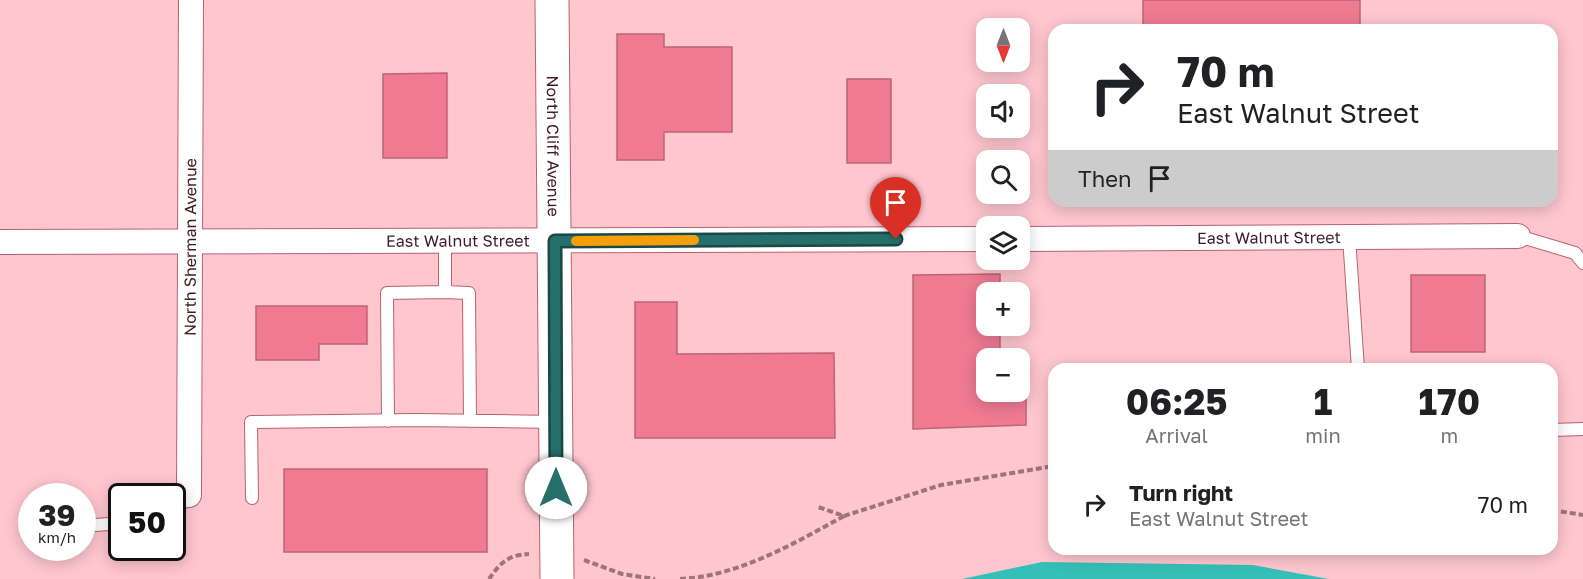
<!DOCTYPE html>
<html lang="en">
<head>
<meta charset="utf-8">
<style>
	body { margin:0; font-family:"Golos Text",sans-serif; background:#f2f2f2; color:#202124; height:100vh; display:flex; flex-direction:column; font-size:22px; white-space:nowrap }
	* { box-sizing:border-box; margin:0 }
	p { font-size:20px; color:#757577 }
	.icon { flex:none; width:33px; height:33px; fill:none; stroke:currentColor; stroke-width:2; stroke-linecap:round; stroke-linejoin:round }
	.map { position:relative; flex:1; overflow:hidden }
	.panel { position:absolute; left:1048px; top:363px; width:510px; height:192px; display:flex; flex-direction:column; background:#fff; border-radius:18px; box-shadow:0 3px 15px #0003 }
	.panel>* { flex:none }
	.hud { position:absolute; left:1048px; top:24px; width:510px; height:183px; border-radius:18px; box-shadow:0 3px 15px #0003; background:#fff; color:#202124; overflow:hidden }
	.needle { width:39px; rotate:180deg }
	.buttons { position:absolute; left:976px; top:18px; display:grid; gap:12px }
	.buttons a { display:grid; place-items:center; width:54px; height:54px; border-radius:12px; background:#fff; box-shadow:0 3px 15px #0003; font-size:30px }
	.speed { position:absolute; left:18px; top:483px; display:flex; gap:12px; font-size:30px; font-weight:700; text-align:center }
	.speed>* { display:grid; place-content:center; width:78px; height:78px; border-radius:50%; background:#fff; box-shadow:0 3px 15px #0003; line-height:1 }
	.speed small { font-size:15px; font-weight:400 }
	.speed .limit { border:3px solid #111; border-radius:9px; background:#fff; color:#111 }
	.pin { position:absolute; display:grid; place-items:center; width:51px; height:51px; color:#fff; margin:-62px -26px; border-radius:50% 50% 50% 0; rotate:-45deg; box-shadow:0 0 6px #0007 }
	.pin .icon { rotate:45deg }
	.me { position:absolute; width:66px; margin:-33px; rotate:0deg; stroke-linejoin:round; filter:drop-shadow(0 0 4px #0008) }
	.turn { display:flex; align-items:center; gap:21px; height:126px; padding:0 30px; font-size:27px }
	.turn .icon { width:78px; height:78px; stroke-width:2.5 }
	.turn b { display:block; font-size:42px; line-height:51px }
	.then { display:flex; align-items:center; height:57px; padding:0 30px; background:#0003; gap:12px; font-size:22px }
	.eta { display:flex; justify-content:space-evenly; align-items:center; height:102px; text-align:center }
	.eta b { font-size:36px; font-weight:700; line-height:42px }
	ul { padding:0; list-style:none }
	li { display:flex; align-items:center; gap:18px; height:78px; padding:0 30px }
	li div { flex:1 }
	li b { display:block; font-size:22px }
	li em { font-style:normal }
	.map>svg:first-child { display:block }
	.water { fill:#34c0b7 }
	.building { fill:#ef7a92; stroke:#ba6676; stroke-width:1.5 }
	.lines { fill:none; stroke-linecap:round; stroke-linejoin:round }
	.service-casing { stroke:#b66272; stroke-width:14 }
	.minor-casing { stroke:#b66272; stroke-width:26 }
	.secondary-casing { stroke:#b66272; stroke-width:35 }
	.path { stroke:#a07279; stroke-width:4; stroke-dasharray:6 3; stroke-linecap:butt }
	.service { stroke:#fff; stroke-width:12 }
	.minor { stroke:#fff; stroke-width:24 }
	.secondary { stroke:#fff; stroke-width:33 }
	.route-casing { stroke:#194845; stroke-width:15 }
	.route { stroke:#266f6a; stroke-width:10 }
	.slow { stroke:#f59e0b; stroke-width:10 }
	.labels { text-anchor:middle; stroke-width:4.5; stroke-linejoin:round; paint-order:stroke }
	.street-label { font-size:16px; fill:#3f1c23; stroke:#f2dfe1 }
</style>
</head>
<body>
<div class="map">
<svg width="1583" height="579" viewBox="0 0 1583 579">
	<rect width="100%" height="100%" fill="#ffc6ce"/>
	<path class="water" d="M 1042,562 L 1253,565 L 1329,579 L 962,579 Z"/>
	<path class="building" d="M 1143,0 L 1360,0 L 1360,30 L 1143,30 Z
		M 617,34 L 664,34 L 664,47 L 732,47 L 732,132 L 664,132 L 664,160 L 617,160 Z
		M 447,73 L 447,158 L 383,158 L 383,74 Z
		M 847,79 L 891,79 L 891,163 L 847,163 Z
		M 1000,274 L 1000,292 L 987,292 L 987,326 L 1000,326 L 1000,358 L 987,358 L 987,392 L 1001,392 L 1001,399 L 1026,399 L 1026,425 L 913,429 L 913,275 Z
		M 1411,275 L 1485,275 L 1485,352 L 1411,352 Z
		M 635,302 L 677,302 L 677,354 L 834,353 L 835,438 L 635,438 Z
		M 256,306 L 367,306 L 367,344 L 319,344 L 319,360 L 256,360 Z
		M 284,469 L 487,469 L 487,552 L 284,552 Z"/>
	<g class="lines">
		<defs>
			<path id="service" d="M 1518,236 L 1575,253 L 1583,263
				M 1349,237 L 1358,369
				M 445,292 L 469,293 L 470,421
				M 388,421 L 387,293 L 445,292 L 445,242
				M 1552,430 L 1583,429
				M 252,498 L 251,422 L 416,420 L 555,422
				M 172,511 L 179,507 L 189,495
				M 82,526 L 122,523"/>
			<g id="minor">
				<path id="s1" d="M 1020,239 L 1518,236"/>
				<path id="s2" d="M 0,242 L 987,239"/>
				<path id="s3" d="M 189,495 L 191,0"/>
			</g>
			<g id="secondary">
				<path id="s4" d="M 552,0 L 557,579"/>
			</g>
		</defs>
		<use href="#service" class="service-casing"/>
		<use href="#minor" class="minor-casing"/>
		<use href="#secondary" class="secondary-casing"/>
		<path class="path" d="M 1552,510 L 1583,515
			M 844,516 L 941,485 L 1054,466
			M 584,560 L 622,574 L 655,579
			M 489,579 C 501,562 508,555 529,554
			M 680,579 C 739,576 793,544 844,516 L 818,507"/>
		<use href="#service" class="service"/>
		<use href="#minor" class="minor"/>
		<use href="#secondary" class="secondary"/>
	</g>
	<g class="lines">
		<defs>
			<path id="route" d="M 556,488 L 555,241 L 896,239"/>
		</defs>
		<use href="#route" class="route-casing"/>
		<use href="#route" class="route"/>
		<path class="slow" d="M 576,241 L 694,240"/>
	</g>
	<g class="labels">
		<g class="street-label">
			<text dy="6" stroke="none"><textPath href="#s4" startOffset="146">North Cliff Avenue</textPath></text>
			<text dy="6" stroke="none"><textPath href="#s1" startOffset="249">East Walnut Street</textPath></text>
			<text dy="6" stroke="none"><textPath href="#s2" startOffset="458">East Walnut Street</textPath></text>
			<text dy="6" stroke="none"><textPath href="#s3" startOffset="248">North Sherman Avenue</textPath></text>
		</g>
	</g>
</svg>
<div class="buttons">
<a><svg class="needle" viewBox="-14 -14 28 28"><path d="M0-13l5 13h-10z" fill="#e53935"/><path d="M0 13l5-13h-10z" fill="#757577"/></svg></a>
<a><svg class="icon" aria-label="sound" viewBox="0 0 24 24"><path d="M4 9h4l5-4v14l-5-4H4zM17 9q2 3 0 6"/></svg></a>
<a><svg class="icon" aria-label="search" viewBox="0 0 24 24"><circle cx="10" cy="10" r="6"/><path d="M15 15l6 6"/></svg></a>
<a><svg class="icon" aria-label="layers" viewBox="0 0 24 24"><path d="M12 4l9 5-9 5-9-5zM3 14l9 5 9-5"/></svg></a>
<a>+</a>
<a>−</a>
</div>
<div class="speed"><div>39<small>km/h</small></div><div class="limit">50</div></div>
<div class="pin" style="left:896px;top:239px;background:#d93025"><svg class="icon" aria-label="arrive" viewBox="0 0 24 24"><path d="M6 21V4h12l-3 4 3 4H6"/></svg></div>
<svg class="me" style="left:556px;top:488px" viewBox="-20 -20 40 40"><circle r="19" fill="#fff"/><path d="M0-13L10 11 0 6-10 11z" fill="#266f6a"/></svg>
<div class="hud">
<div class="turn"><svg class="icon" aria-label="right" viewBox="0 0 24 24"><path d="M7 20v-9h11M14 6l5 5-5 5"/></svg><div><b>70 m</b>East Walnut Street</div></div>
<div class="then">Then<svg class="icon" aria-label="arrive" viewBox="0 0 24 24"><path d="M6 21V4h12l-3 4 3 4H6"/></svg></div>
</div>
<section class="panel">
<div class="eta">
<div><b>06:25</b><p>Arrival</p></div>
<div><b>1</b><p>min</p></div>
<div><b>170</b><p>m</p></div>
</div>
<ul>
<li><svg class="icon" aria-label="right" viewBox="0 0 24 24"><path d="M7 20v-9h11M14 6l5 5-5 5"/></svg><div><b>Turn right</b><p>East Walnut Street</p></div><em>70 m</em></li>
</ul>
</section>
</div>
</body>
</html>
